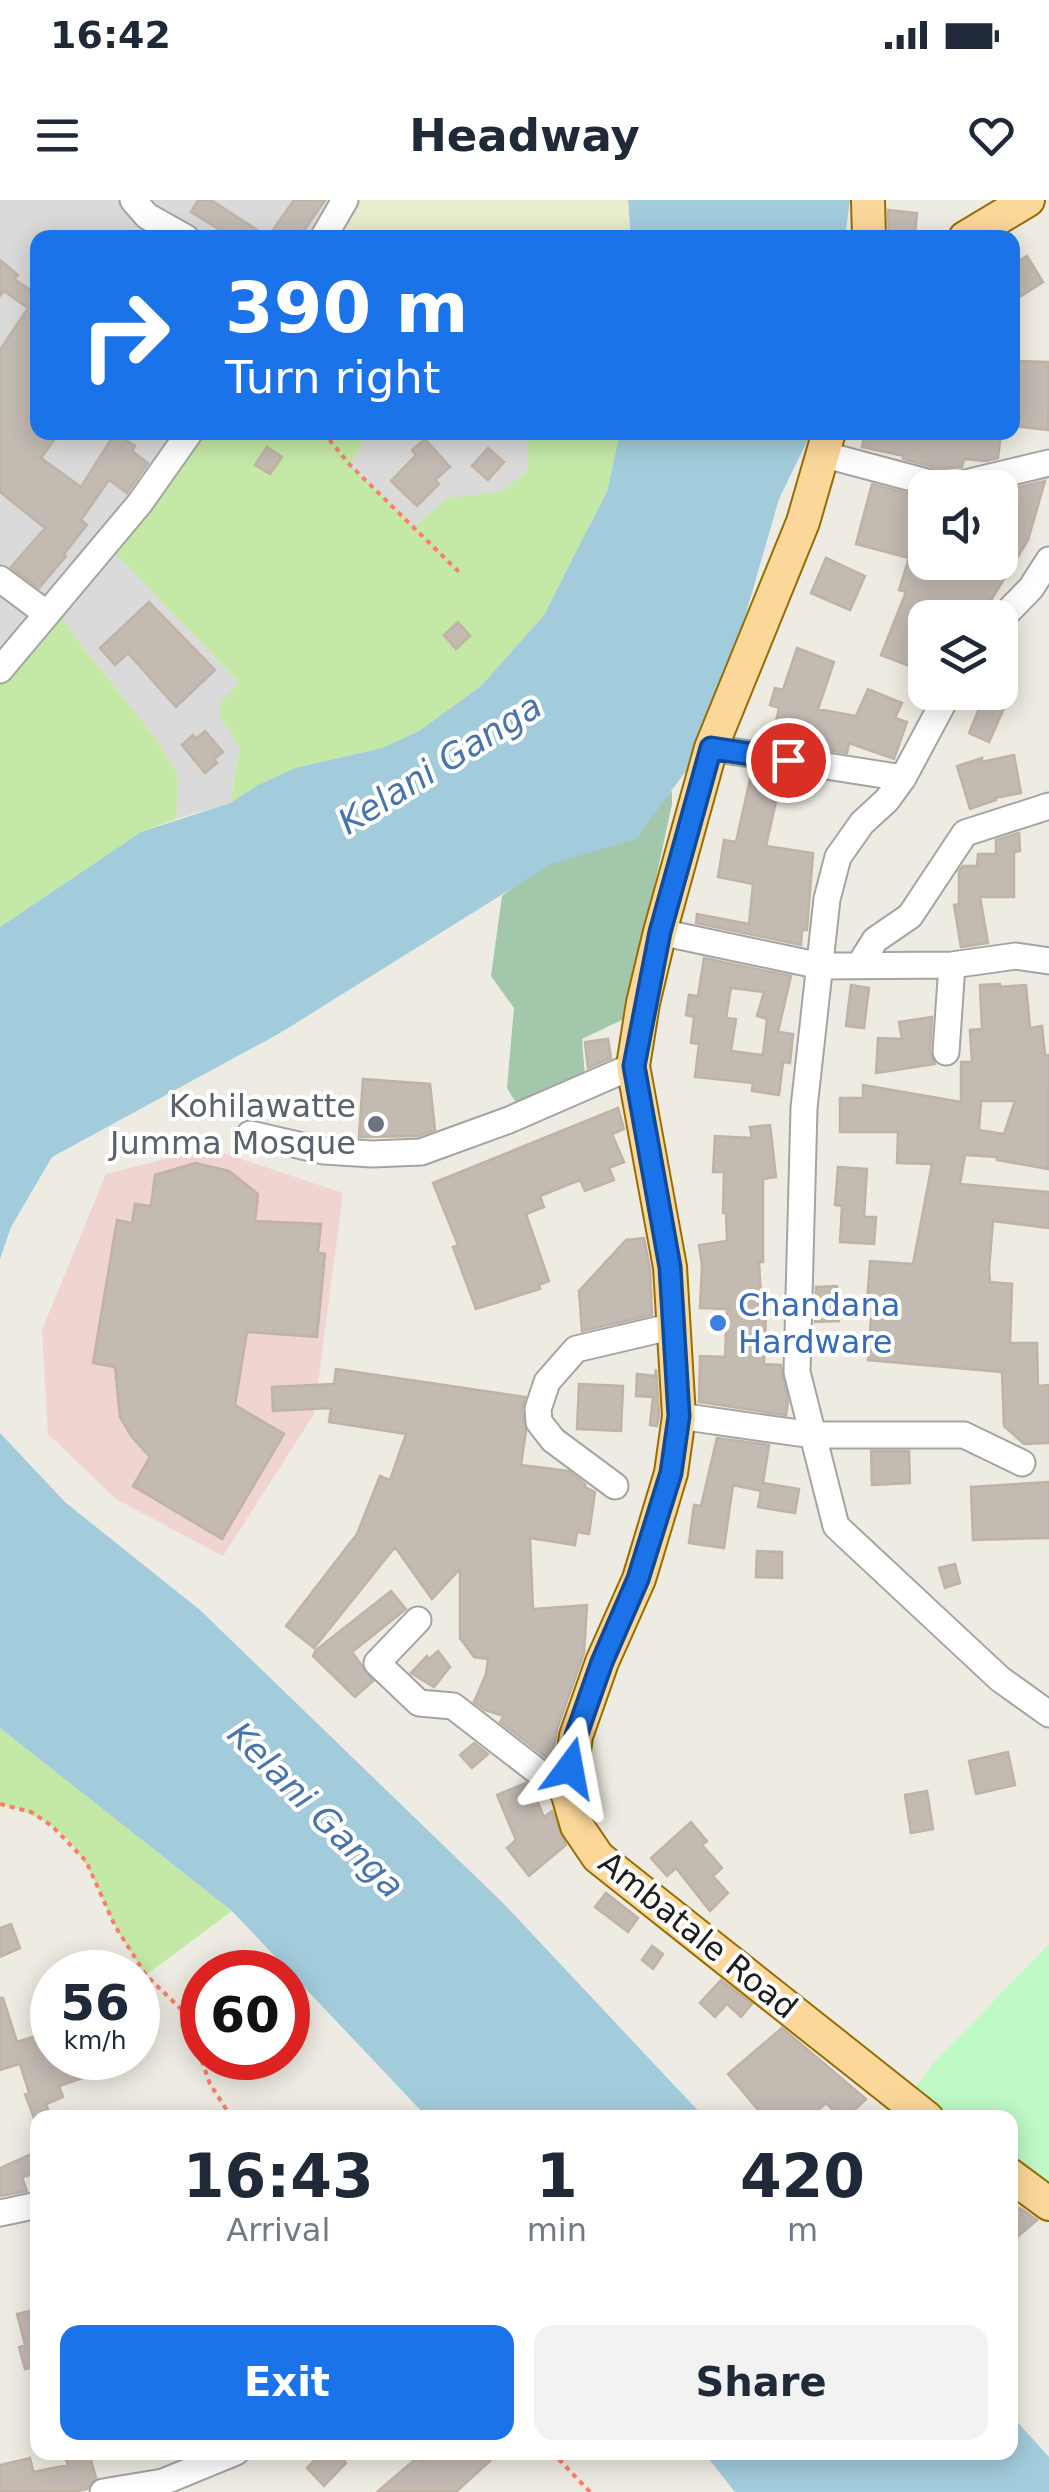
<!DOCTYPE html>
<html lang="en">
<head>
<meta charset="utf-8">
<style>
	body { margin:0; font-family:"DejaVu Sans",sans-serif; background:#f2f2f3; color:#1f2937; height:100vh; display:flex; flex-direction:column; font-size:38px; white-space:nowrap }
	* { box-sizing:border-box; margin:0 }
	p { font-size:32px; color:#747a83 }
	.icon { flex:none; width:55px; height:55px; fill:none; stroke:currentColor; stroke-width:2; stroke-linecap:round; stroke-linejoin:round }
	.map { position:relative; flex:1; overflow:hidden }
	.drawer { position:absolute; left:30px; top:1910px; width:988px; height:350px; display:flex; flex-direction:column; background:#fff; border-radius:20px; box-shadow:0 5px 25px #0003 }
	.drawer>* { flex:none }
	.guide { position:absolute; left:30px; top:30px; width:990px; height:210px; border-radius:20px; box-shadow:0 5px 25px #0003; background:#1a73e8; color:#fff; overflow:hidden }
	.buttons { position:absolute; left:908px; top:270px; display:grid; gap:20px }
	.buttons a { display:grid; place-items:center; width:110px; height:110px; border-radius:20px; background:#fff; box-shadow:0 5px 25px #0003; font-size:50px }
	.speed { position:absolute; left:30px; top:1750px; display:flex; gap:20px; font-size:50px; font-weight:700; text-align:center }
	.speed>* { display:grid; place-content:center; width:130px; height:130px; border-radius:50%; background:#fff; box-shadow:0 5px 25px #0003; line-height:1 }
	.speed small { font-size:25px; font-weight:400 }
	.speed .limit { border:15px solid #d22; background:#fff; color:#111 }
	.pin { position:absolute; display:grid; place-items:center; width:85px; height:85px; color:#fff; margin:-42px; border:5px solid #fff; border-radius:50%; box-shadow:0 2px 10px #0007 }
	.me { position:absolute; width:110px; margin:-55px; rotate:13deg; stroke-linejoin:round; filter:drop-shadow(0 0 8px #0008) }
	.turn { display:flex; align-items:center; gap:35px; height:210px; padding:0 30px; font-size:45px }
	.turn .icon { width:130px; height:130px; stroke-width:2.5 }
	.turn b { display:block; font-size:70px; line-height:85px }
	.eta { display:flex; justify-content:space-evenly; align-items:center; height:170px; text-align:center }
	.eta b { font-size:60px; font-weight:700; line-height:70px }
	.primary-button { display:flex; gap:20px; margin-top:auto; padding:20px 30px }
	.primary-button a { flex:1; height:115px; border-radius:20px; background:#1a73e8; color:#fff; font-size:40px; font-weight:700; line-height:115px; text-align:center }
	.primary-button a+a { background:#f2f2f3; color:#1f2937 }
	.status { display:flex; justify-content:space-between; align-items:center; height:70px; padding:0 50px; background:#fff; direction:ltr }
	.status svg { height:28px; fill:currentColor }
	header { display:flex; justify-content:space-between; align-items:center; height:130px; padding:0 30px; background:#fff; font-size:45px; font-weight:700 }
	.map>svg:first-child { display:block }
	.residential { fill:#dbdada }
	.commercial { fill:#efd4d1 }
	.farmland { fill:#e9edcd }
	.grass { fill:#c4e9a7 }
	.cemetery { fill:#a3c7ab }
	.park { fill:#bef9c6 }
	.water { fill:#a2ccdc }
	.building { fill:#c3bab2; stroke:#c0b2a5; stroke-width:2.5; fill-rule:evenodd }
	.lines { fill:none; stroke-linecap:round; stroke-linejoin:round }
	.minor-casing { stroke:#a4a4a4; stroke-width:29 }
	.major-casing { stroke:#966d00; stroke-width:36 }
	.path { stroke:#fa7f67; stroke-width:4; stroke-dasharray:5 5; stroke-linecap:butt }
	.minor { stroke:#fff; stroke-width:25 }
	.major { stroke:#fcd79a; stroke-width:32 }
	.route-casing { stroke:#114b97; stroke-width:25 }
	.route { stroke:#1a73e8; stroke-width:18 }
	.worship-dot { fill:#6b7280; stroke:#fff; stroke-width:4 }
	.shop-dot { fill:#3f7fe0; stroke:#fff; stroke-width:4 }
	.labels { text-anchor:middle; stroke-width:8; stroke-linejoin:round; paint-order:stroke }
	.worship-label { font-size:32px; fill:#5b616d; stroke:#fff; text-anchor:end }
	.shop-label { font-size:32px; fill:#366cbe; stroke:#fff; text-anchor:start }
	.street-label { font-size:32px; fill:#1d1d1d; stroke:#fff }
	.water-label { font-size:35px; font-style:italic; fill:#4975ad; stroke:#fff }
</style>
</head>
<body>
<div class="status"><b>16:42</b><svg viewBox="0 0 49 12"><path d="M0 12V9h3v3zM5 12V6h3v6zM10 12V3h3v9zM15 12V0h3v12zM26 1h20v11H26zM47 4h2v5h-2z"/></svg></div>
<header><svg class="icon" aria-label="menu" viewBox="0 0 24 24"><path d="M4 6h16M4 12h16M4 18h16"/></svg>Headway<svg class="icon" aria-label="heart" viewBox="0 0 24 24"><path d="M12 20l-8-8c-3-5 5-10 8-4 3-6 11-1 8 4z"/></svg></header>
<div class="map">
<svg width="1049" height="2292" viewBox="0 0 1049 2292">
	<rect width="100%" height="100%" fill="#eeebe2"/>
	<path class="residential" d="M 0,0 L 345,0 L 323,37 L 38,38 L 38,232 L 190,233 L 106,344 L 239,482 L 221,501 L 240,547 L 230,603 L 176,619 L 178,575 L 157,540 L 75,437 L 55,405 L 0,470 Z
		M 525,232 L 528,237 L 528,271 L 500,292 L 432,311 L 414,327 L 350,265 L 368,233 Z"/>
	<path class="commercial" d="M 208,948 L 343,993 L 314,1214 L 223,1356 L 116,1299 L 48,1234 L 42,1130 L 106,974 Z"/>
	<path class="farmland" d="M 345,0 L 628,0 L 631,37 L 349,38 L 330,25 Z"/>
	<path class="grass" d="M 190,233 L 368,233 L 350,265 L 414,327 L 447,298 L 500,292 L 528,271 L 528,237 L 525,233 L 620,233 L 607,291 L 544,415 L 481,486 L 419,531 L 382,548 L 295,568 L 258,585 L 230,603 L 240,547 L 219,515 L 221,501 L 239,482 L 106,344 Z
		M 55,405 L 75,437 L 157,540 L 178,575 L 176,619 L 141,632 L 0,727 L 0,470 Z
		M 0,1528 L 232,1711 L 146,1775 C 135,1758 122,1740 113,1722 C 86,1659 72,1622 0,1604 Z"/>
	<path class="cemetery" d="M 672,591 L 672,604 L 626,818 L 582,839 L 585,877 L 518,906 L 507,888 L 514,808 L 491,776 L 502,696 L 546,661 L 630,634 Z"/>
	<path class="park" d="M 1049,1744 L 1049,1986 L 1010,1959 L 1010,1918 L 951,1917 L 913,1890 L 933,1864 Z"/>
	<path class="water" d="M 628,0 L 850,0 L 845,37 L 631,38 Z
		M 620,233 L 811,233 L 779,299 L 725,486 L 694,560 L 636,639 L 551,664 L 280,833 L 52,957 L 11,1027 L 0,1059 L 0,727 L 141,632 L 230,603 L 258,585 L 295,568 L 382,548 L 419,531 L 481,486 L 544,415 L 607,291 Z
		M 0,1233 L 66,1303 L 200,1410 L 503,1703 L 704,1917 L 427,1917 L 232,1711 L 0,1528 Z
		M 1010,2214 L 1049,2257 L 1049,2292 L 735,2292 L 704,2253 L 1010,2252 Z"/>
	<path class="building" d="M 198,0 L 211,0 L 268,37 L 294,0 L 325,0 L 299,38 L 216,38 L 220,30 L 191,12 Z
		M 888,10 L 917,13 L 915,34 L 894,32 L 893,38 L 889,38 Z
		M 1027,56 L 1043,82 L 1021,96 L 1012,81 L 1012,65 Z
		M 0,60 L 18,75 L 14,79 L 38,95 L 38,232 L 60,232 L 41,258 L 81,287 L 115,233 L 135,246 L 132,251 L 148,263 L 127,293 L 109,280 L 81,320 L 87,325 L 64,354 L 66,356 L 39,388 L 11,367 L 45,328 L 0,292 L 0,150 L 28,108 L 4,91 L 0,96 Z
		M 1015,161 L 1049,162 L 1048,230 L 1015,226 L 1020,184 L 1015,184 Z
		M 865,232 L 1001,232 L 998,258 L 986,261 L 964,259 L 962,267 L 940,269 L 903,259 L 904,256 L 862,247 Z
		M 425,239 L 450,267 L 435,280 L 439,284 L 417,306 L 391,281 L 416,255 L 412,250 Z
		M 267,247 L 282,257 L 270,274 L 255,265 Z
		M 488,248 L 504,262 L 488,280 L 472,266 Z
		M 1045,281 L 1028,340 L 980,418 L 939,405 L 933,418 L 925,418 L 925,472 L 881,455 L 906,392 L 899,390 L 909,358 L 856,344 L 872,284 L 925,298 L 925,362 L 1000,362 L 1000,291 Z
		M 826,358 L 865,376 L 850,410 L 811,393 Z
		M 149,402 L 215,470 L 176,507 L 128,453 L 115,465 L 100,448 Z
		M 458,422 L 470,436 L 456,449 L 444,435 Z
		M 797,448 L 834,462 L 818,509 L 856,516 L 868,489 L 902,503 L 895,518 L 907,522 L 894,559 L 849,543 L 847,553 L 772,541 L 779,508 L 770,505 L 775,488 L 783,490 Z
		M 983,499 L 1004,508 L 989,542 L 969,533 Z
		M 205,531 L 223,552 L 214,559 L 217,563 L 205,573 L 182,545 L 193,535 L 196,539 Z
		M 1014,555 L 1021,593 L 995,598 L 996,600 L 970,609 L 957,566 L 982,558 L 981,562 Z
		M 752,571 L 782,575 L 766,646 L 813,653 L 807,730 L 802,730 L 801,745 L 696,723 L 697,714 L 749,724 L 753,684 L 718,677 L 724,640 L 736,642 Z
		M 1019,633 L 1020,651 L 1014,652 L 1014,697 L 980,697 L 988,743 L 961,747 L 954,705 L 959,704 L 959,671 L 963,666 L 977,666 L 978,654 L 996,654 L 996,640 Z
		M 704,758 L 791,776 L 778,832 L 793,834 L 790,863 L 783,862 L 779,895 L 752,891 L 753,883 L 695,877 L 699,844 L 691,843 L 694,817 L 686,815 L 689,795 L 698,796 ZM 731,788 L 764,792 L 757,816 L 767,819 L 763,855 L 731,851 L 736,819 L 726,818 Z
		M 1000,784 L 1000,787 L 1026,785 L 1030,828 L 1042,826 L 1045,855 L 1049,855 L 1048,969 L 997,960 L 997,957 L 965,955 L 960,984 L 1049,992 L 1049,1028 L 993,1021 L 989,1070 L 990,1082 L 1012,1084 L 1010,1143 L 1037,1143 L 1038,1186 L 1049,1185 L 1049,1243 L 1024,1244 L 1004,1226 L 1002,1172 L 868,1160 L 872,1103 L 867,1103 L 870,1061 L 913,1064 L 932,964 L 897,963 L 898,932 L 840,932 L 840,898 L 863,898 L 863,885 L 961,902 L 961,862 L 972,862 L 970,830 L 982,829 L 980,785 ZM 981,901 L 1015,901 L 1004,934 L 979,930 Z
		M 851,785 L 869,788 L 864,828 L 846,826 Z
		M 932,817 L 930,852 L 935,864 L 876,873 L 878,838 L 902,839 L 899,822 Z
		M 608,839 L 611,858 L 588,868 L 585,842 Z
		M 363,879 L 430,884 L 435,930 L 418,936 L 359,937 Z
		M 618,908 L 624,929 L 612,934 L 624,962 L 609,968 L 614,980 L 585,991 L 580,980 L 540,996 L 544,1007 L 526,1014 L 549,1081 L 539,1085 L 540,1089 L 476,1109 L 453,1047 L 458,1045 L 433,983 Z
		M 770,925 L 776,977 L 763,979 L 763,1062 L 759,1062 L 762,1116 L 766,1116 L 764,1164 L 781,1165 L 788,1201 L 786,1215 L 699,1202 L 700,1156 L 725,1157 L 727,1109 L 700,1108 L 702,1065 L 699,1045 L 727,1041 L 726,1013 L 723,1013 L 724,972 L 713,972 L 715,936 L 752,938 L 750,927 Z
		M 195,963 L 229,971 L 258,994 L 255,1021 L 321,1024 L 318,1052 L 325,1054 L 317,1137 L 247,1132 L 235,1205 L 284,1234 L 222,1339 L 133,1286 L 150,1257 L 132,1237 L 120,1217 L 115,1167 L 93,1163 L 117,1020 L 132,1023 L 135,1004 L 151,1006 L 155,975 Z
		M 838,967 L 867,969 L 864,1017 L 876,1017 L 874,1044 L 840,1042 L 842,1006 L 835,1005 Z
		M 644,1038 L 650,1069 L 652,1115 L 582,1131 L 579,1091 L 626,1040 Z
		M 837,1086 L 839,1121 L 815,1122 L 816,1087 Z
		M 336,1169 L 525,1197 L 522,1210 L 526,1231 L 521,1265 L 568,1271 L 585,1284 L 585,1287 L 595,1292 L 589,1334 L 577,1332 L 575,1345 L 530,1338 L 533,1409 L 587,1405 L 584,1453 L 557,1529 L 554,1547 L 547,1558 L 500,1522 L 504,1516 L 485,1510 L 474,1502 L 486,1474 L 488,1459 L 474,1457 L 460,1438 L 460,1369 L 432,1399 L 395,1347 L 314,1448 L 286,1426 L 357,1334 L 380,1276 L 390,1280 L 406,1234 L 329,1222 L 331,1208 L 273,1211 L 272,1187 L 334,1184 Z
		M 656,1169 L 659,1215 L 657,1226 L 650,1225 L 653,1197 L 636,1196 L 637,1174 L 655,1176 Z
		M 579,1184 L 623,1186 L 621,1231 L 577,1229 Z
		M 717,1238 L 769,1245 L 763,1283 L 799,1289 L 795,1313 L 758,1307 L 761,1291 L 733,1285 L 724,1348 L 689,1343 L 694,1305 L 701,1306 Z
		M 871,1251 L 909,1251 L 910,1283 L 872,1285 Z
		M 1049,1282 L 1049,1338 L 973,1340 L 971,1287 Z
		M 757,1351 L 782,1352 L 782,1378 L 756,1377 Z
		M 955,1364 L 960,1383 L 945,1388 L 939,1368 Z
		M 391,1391 L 406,1409 L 352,1452 L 373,1481 L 355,1497 L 313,1456 L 316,1450 Z
		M 438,1451 L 450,1467 L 434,1487 L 411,1473 L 427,1456 L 429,1459 Z
		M 474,1543 L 488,1554 L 472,1568 L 460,1555 Z
		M 1008,1552 L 1015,1585 L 976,1594 L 969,1561 Z
		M 526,1583 L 531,1587 L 544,1617 L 552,1611 L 566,1645 L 529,1676 L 507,1648 L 516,1640 L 497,1595 Z
		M 927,1591 L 933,1629 L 911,1633 L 905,1595 Z
		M 691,1622 L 707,1641 L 702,1645 L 722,1668 L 713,1676 L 728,1693 L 710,1711 L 676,1668 L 667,1676 L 651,1658 Z
		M 606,1693 L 638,1718 L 628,1732 L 595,1707 Z
		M 11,1724 L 20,1748 L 0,1757 L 0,1728 Z
		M 652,1746 L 663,1754 L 653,1769 L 642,1760 Z
		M 721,1780 L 752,1804 L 741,1817 L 727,1804 L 715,1817 L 700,1803 Z
		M 0,1798 L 3,1798 L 17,1842 L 52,1831 L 52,1858 L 67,1858 L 68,1862 L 81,1858 L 135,1858 L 135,1860 L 59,1886 L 63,1897 L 46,1904 L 51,1918 L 34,1918 L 25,1894 L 29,1893 L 20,1864 L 0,1870 Z
		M 782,1828 L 866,1899 L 846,1918 L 840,1918 L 826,1903 L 809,1918 L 765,1918 L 728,1874 Z
		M 38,1951 L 38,1973 L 22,1977 L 27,1991 L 0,1996 L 0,1968 Z
		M 1020,2008 L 1037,2020 L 1010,2043 L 1010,2016 Z
		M 38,2109 L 38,2172 L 32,2173 L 31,2168 L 25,2169 L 19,2147 L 25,2145 L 17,2114 Z
		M 322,2252 L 335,2252 L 346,2263 L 324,2286 L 307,2268 Z
		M 432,2252 L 482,2252 L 490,2261 L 456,2292 L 377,2292 L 418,2257 L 422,2262 Z
		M 89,2253 L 96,2278 L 87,2289 L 74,2292 L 0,2292 L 0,2265 L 30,2258 L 33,2272 L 68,2265 L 66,2259 Z"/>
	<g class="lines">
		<defs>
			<path id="minor" d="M 133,0 L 147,16 L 186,38
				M 323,38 L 345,0
				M 822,254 L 938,285 L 957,285 L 1049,263
				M 0,379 L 47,414
				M 1000,420 L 1031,388 L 1049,360
				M 0,470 L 140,303 L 190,232
				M 949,492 L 903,578 L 887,600 L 862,623 L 838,657 L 827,699 L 804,908 L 797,1172 L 836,1326 L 1000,1479 L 1049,1514
				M 711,548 L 903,578
				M 660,732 L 821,766 L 952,765 L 1016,756 L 1049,761
				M 860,764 L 875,740 L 910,716 L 965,633 L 1049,606
				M 946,852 L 952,765
				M 250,934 L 324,951 L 372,954 L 421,952 L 509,920 L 633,866
				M 679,1216 L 813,1235 L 964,1235 L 1022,1263
				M 615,1286 L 553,1240 L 539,1222 L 538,1209 L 547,1182 L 576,1149 L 674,1126
				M 418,1420 L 377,1463 L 419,1503 L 453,1506 L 568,1595
				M 0,2013 L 38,2005
				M 103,2292 L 163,2282 L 236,2252"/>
			<path id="major" d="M 868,0 L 869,38
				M 965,38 L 1028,0
				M 829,232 L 803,322 L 711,548 L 660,732 L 643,803 L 633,866 L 670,1067 L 679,1216 L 671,1273 L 639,1379 L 602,1462 L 576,1536 L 568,1595 L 577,1626 L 598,1657 L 927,1918
				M 1010,1975 L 1049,2004"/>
		</defs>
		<use href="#minor" class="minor-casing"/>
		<use href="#major" class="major-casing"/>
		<path class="path" d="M 323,232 L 350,265 L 461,374
			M 0,1604 L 31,1612 L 52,1626 L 86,1661 L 115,1726 L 146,1775 L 185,1813 L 210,1884 L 232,1918
			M 552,2252 L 590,2292"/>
		<use href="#minor" class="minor"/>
		<use href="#major" class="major"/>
	</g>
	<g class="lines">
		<defs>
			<path id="route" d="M 570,1568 L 576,1536 L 602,1462 L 638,1379 L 671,1273 L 679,1216 L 670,1067 L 634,866 L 660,732 L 711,548 L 788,560"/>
		</defs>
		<use href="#route" class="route-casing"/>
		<use href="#route" class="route"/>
	</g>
	<circle class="worship-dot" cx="376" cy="924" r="10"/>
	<circle class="shop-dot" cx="718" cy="1123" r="10"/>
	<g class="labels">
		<g class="worship-label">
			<text x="356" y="917">Kohilawatte<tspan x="356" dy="37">Jumma Mosque</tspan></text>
		</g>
		<g class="shop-label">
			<text x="738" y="1116">Chandana<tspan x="738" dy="37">Hardware</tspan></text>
		</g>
		<g class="street-label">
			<text transform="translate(698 1735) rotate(39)" y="11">Ambatale Road</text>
		</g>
		<g class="water-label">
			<text transform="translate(440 564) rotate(-32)" y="12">Kelani Ganga</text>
			<text transform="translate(316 1610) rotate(45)" y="12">Kelani Ganga</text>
		</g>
	</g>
</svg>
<div class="buttons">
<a><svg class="icon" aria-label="sound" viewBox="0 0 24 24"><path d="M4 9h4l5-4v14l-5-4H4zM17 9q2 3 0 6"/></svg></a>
<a><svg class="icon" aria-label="layers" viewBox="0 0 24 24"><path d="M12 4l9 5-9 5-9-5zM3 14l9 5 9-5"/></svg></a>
</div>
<div class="speed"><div>56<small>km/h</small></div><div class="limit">60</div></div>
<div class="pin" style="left:788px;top:560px;background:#d93025"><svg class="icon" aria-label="arrive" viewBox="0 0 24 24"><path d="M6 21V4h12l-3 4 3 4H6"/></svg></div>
<svg class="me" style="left:570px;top:1568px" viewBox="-20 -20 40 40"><path d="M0-17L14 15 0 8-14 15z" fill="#1a73e8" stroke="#fff" stroke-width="4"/></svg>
<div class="guide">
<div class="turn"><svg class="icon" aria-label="right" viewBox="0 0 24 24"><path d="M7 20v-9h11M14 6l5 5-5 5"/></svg><div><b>390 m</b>Turn right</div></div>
</div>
<section class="drawer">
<div class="eta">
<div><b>16:43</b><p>Arrival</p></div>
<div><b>1</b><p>min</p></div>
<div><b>420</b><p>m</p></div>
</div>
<div class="primary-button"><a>Exit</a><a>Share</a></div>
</section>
</div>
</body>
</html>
